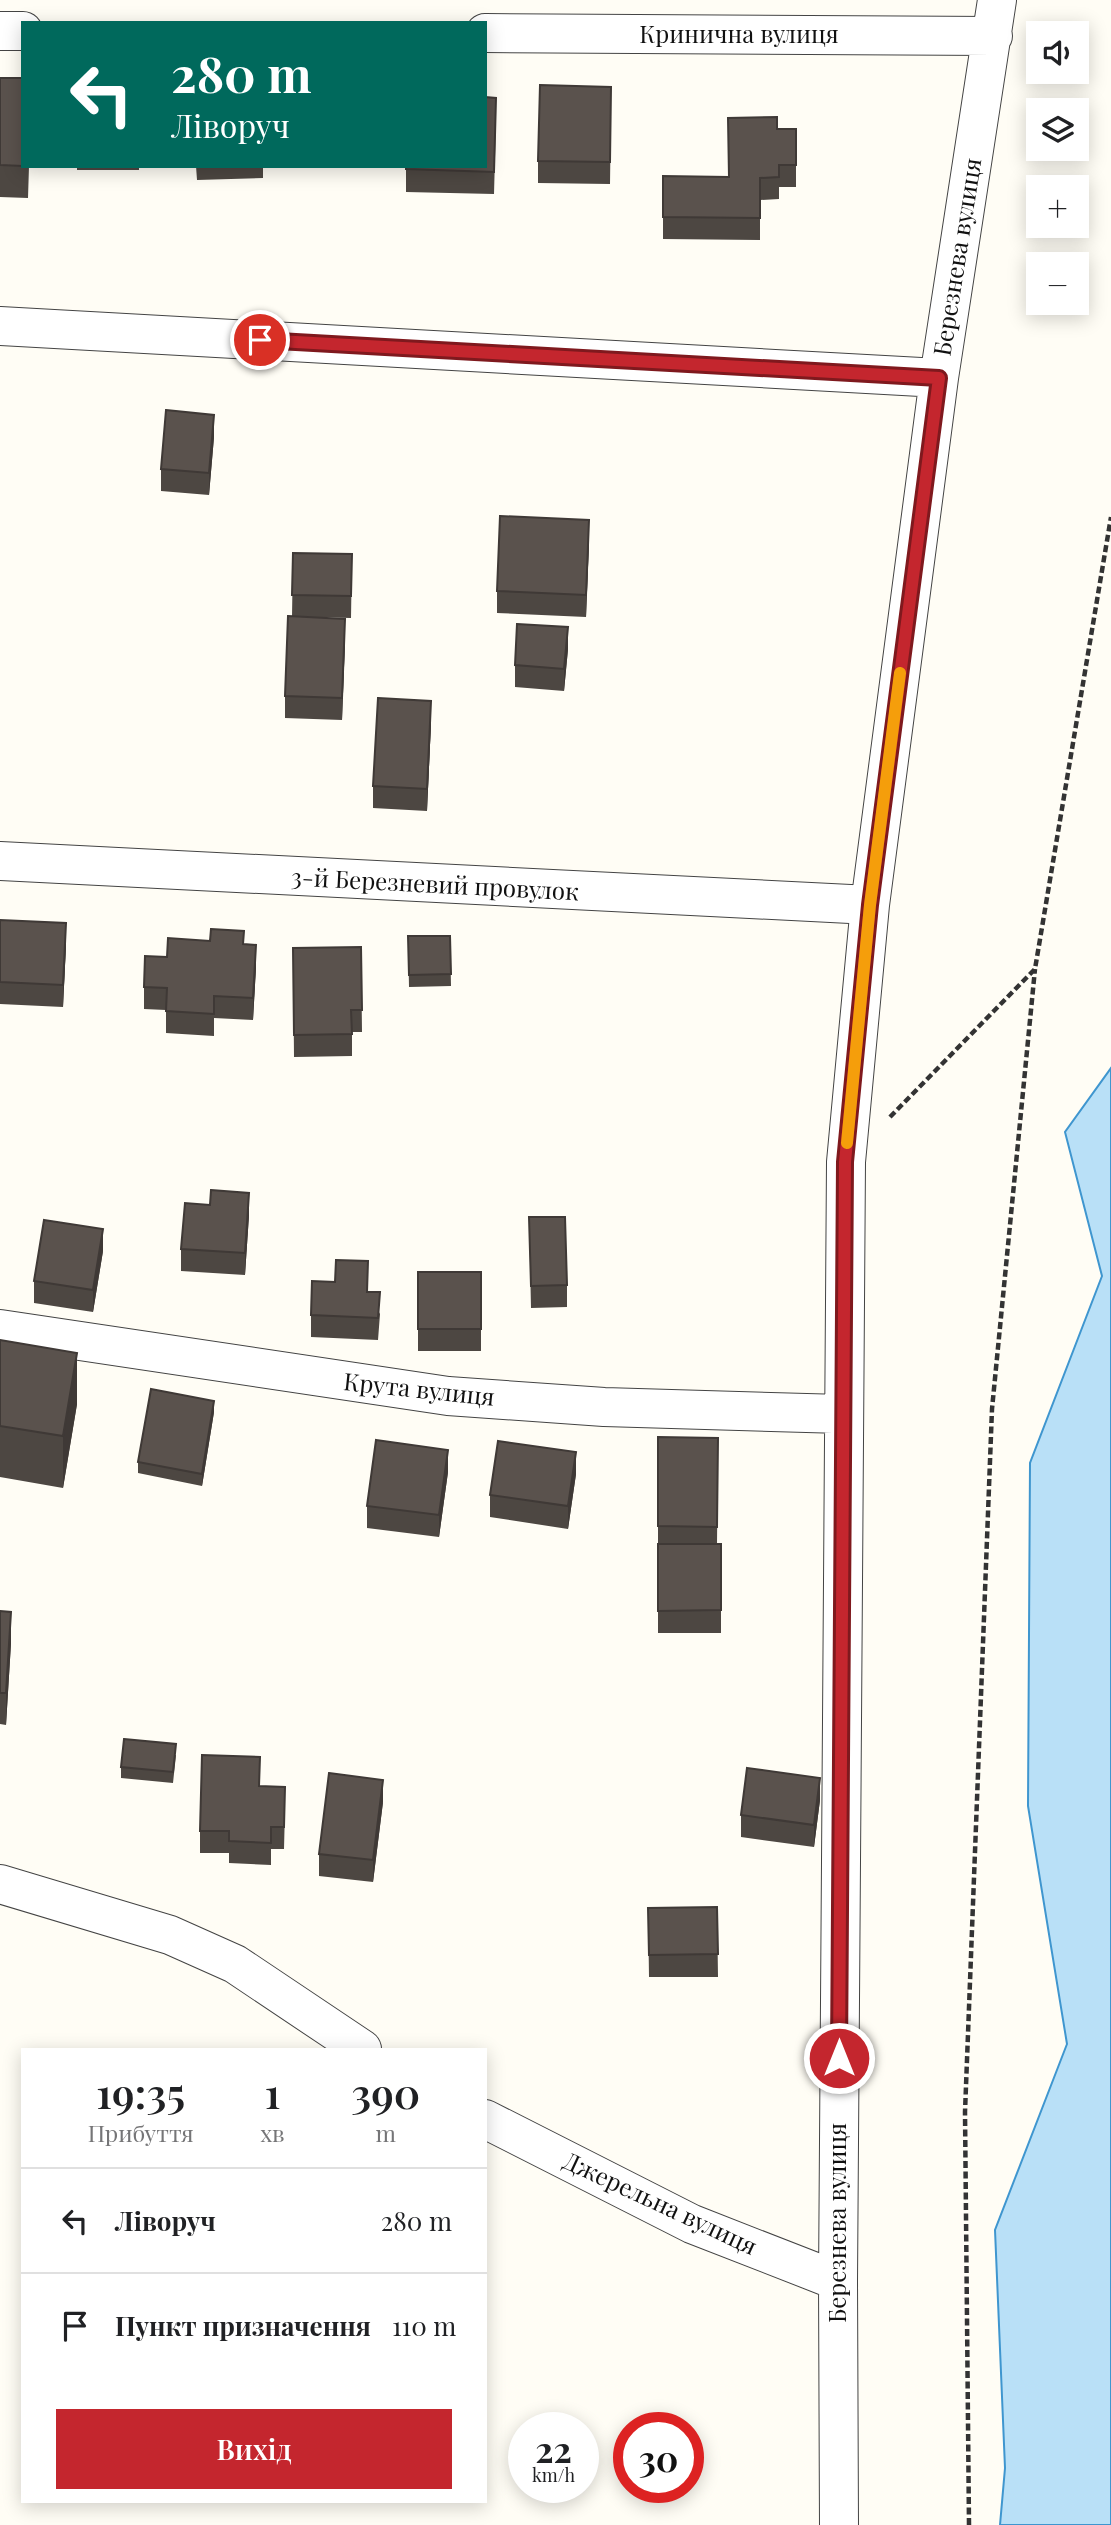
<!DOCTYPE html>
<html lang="uk">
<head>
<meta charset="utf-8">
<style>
	body { margin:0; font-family:"Playfair Display",serif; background:#f6f6f6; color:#202124; height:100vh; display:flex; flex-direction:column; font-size:26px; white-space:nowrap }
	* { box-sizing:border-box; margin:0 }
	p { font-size:23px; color:#757577 }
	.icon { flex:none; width:38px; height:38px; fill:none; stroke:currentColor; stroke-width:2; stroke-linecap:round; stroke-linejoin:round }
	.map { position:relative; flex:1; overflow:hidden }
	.panel { position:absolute; left:21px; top:2048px; width:466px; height:455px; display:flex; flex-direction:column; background:#fff; border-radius:0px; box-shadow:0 4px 18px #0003 }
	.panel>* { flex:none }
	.top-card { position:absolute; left:21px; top:21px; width:466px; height:147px; border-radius:0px; box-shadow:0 4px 18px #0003; background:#00695c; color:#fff; overflow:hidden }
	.buttons { position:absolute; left:1026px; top:21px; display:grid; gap:14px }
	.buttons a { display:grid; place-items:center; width:63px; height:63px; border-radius:0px; background:#fff; box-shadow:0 4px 18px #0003; font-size:35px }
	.speed { position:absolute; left:508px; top:2412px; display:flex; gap:14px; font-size:35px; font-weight:700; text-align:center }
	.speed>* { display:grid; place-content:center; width:91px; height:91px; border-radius:50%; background:#fff; box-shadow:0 4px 18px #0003; line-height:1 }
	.speed small { font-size:18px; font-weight:400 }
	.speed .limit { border:10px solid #d22; background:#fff; color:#111 }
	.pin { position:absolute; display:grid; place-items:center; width:60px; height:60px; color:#fff; margin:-30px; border:4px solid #fff; border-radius:50%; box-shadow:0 2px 7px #0007 }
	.me { position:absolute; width:77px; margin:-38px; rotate:0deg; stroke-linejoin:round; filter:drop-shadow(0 0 5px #0008) }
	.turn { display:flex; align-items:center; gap:24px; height:147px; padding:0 35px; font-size:32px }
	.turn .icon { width:91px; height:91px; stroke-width:2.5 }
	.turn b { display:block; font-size:49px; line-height:60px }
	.eta { display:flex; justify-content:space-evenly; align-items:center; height:119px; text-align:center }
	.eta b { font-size:42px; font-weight:600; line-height:49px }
	.primary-button { display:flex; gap:14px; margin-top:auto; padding:14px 35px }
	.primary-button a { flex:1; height:80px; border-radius:0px; background:#c4262e; color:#fff; font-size:28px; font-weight:600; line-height:80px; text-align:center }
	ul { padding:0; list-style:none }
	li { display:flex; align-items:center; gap:21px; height:105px; padding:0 35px; border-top:2px solid #e0e0e0 }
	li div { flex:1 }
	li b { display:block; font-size:26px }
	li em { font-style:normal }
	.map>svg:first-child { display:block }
	.water { fill:#b9e0f7; stroke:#3f96cf; stroke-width:2 }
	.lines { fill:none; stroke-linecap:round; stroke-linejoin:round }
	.street-casing { stroke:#444; stroke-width:40 }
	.path { stroke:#333; stroke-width:4.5; stroke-dasharray:7 3.5; stroke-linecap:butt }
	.street { stroke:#fff; stroke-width:38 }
	.wall { fill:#4d4742 }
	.shaded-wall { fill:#3f3936 }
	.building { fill:#5a524d; stroke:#3f3936; stroke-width:2 }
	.route-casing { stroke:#7f191e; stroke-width:18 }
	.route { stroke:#c4262e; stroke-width:12 }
	.slow { stroke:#f59e0b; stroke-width:12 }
	.labels { text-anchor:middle; stroke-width:7; stroke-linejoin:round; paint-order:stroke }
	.street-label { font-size:24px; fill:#111; stroke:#fff }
</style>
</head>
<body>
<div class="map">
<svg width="1111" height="2525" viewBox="0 0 1111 2525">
	<rect width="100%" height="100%" fill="#fffdf5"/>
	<path class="water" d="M 1111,1068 L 1111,2525 L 1000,2525 L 1005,2468 L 995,2230 L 1067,2044 L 1028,1806 L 1030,1463 L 1102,1276 L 1065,1132 Z"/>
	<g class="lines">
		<defs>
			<path id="street" d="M 0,31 L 23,31
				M 485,33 L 993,36
				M 0,326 L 939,378
				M 0,861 L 870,905
				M 0,1329 L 448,1396 L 604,1407 L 842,1414
				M 0,1884 L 170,1935 L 235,1964 L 362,2049
				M 485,2119 L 692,2224 L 838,2281
				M 839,2525 L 838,2281 L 846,1162 L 870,905 L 939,378 L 997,0"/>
		</defs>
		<use href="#street" class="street-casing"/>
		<path class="path" d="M 890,1117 L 1035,969 L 1111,517
			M 969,2525 L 965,2112 L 992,1409 L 1035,969"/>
		<use href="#street" class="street"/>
	</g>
	<path class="wall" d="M 0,78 L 29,166 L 28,198 L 0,197 Z
		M 611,109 L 610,184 L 538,183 L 538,161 Z
		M 496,120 L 494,194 L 406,192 L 406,166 Z
		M 777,129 L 796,129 L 796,187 L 779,187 L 779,199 L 760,200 L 760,240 L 663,239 L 663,176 L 729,177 Z
		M 77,166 L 139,166 L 139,170 L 77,170 Z
		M 196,166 L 263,166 L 263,178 L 197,180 Z
		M 214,437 L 209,495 L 161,491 L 161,469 Z
		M 589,542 L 586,617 L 497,613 L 497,591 Z
		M 293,553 L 352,554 L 351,618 L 308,617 L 345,641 L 342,720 L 285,718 L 285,696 L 292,617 Z
		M 568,649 L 564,691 L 515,687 L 515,665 Z
		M 431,723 L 427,811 L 373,808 L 373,786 Z
		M 0,920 L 66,945 L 63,1007 L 0,1004 Z
		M 408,936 L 450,936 L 451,986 L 409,987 Z
		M 244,944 L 256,967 L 253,1020 L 214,1018 L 214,1036 L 166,1033 L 166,1010 L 144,1009 L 144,987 L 167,957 Z
		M 361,947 L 362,1032 L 352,1032 L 352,1056 L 294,1057 L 293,948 Z
		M 210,1205 L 249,1215 L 245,1275 L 181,1271 L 181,1249 Z
		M 529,1217 L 567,1285 L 567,1307 L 531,1308 Z
		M 103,1251 L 93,1312 L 34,1303 L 34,1281 Z
		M 418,1272 L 481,1272 L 481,1351 L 418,1351 Z
		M 368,1292 L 380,1314 L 378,1340 L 311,1337 L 311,1315 Z
		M 0,1340 L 77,1404 L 63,1488 L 0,1477 Z
		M 214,1412 L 202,1486 L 138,1473 L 138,1462 Z
		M 658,1437 L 718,1438 L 717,1544 L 721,1544 L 721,1633 L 658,1633 Z
		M 448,1472 L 439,1537 L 367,1528 L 367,1506 Z
		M 576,1474 L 568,1529 L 490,1517 L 490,1495 Z
		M 0,1611 L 11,1643 L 6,1725 L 0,1724 Z
		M 176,1755 L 173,1783 L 121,1778 L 121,1767 Z
		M 260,1786 L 285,1809 L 284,1849 L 271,1849 L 271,1865 L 229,1863 L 229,1853 L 200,1853 L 200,1831 Z
		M 820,1800 L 814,1847 L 741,1837 L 741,1815 Z
		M 383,1802 L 373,1882 L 319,1876 L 319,1854 Z
		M 717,1907 L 718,1977 L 649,1977 L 648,1908 Z"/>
	<path class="shaded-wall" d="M 214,415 L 214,437 L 209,495 L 209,473 Z
		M 589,520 L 589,542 L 586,617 L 586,595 Z
		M 345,619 L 345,641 L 342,720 L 342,698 Z
		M 568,627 L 568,649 L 564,691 L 564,669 Z
		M 431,701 L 431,723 L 427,811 L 427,789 Z
		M 66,923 L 66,945 L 63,1007 L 63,985 Z
		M 256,945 L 256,967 L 253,1020 L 253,998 Z
		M 249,1193 L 249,1215 L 245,1275 L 245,1253 Z
		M 103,1229 L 103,1251 L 93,1312 L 93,1290 Z
		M 77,1353 L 77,1404 L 63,1488 L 63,1436 Z
		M 214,1401 L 214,1412 L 202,1486 L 202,1474 Z
		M 448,1450 L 448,1472 L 439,1537 L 439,1515 Z
		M 576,1452 L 576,1474 L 568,1529 L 568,1506 Z
		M 11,1612 L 11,1643 L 6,1725 L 6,1693 Z
		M 820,1778 L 820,1800 L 814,1847 L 814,1825 Z
		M 383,1780 L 383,1802 L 373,1882 L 373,1860 Z"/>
	<path class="building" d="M 0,78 L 23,78 L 23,166 L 0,165 Z
		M 540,85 L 611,87 L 610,162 L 538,161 Z
		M 485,97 L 496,98 L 494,172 L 406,169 L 406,166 L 485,166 Z
		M 777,117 L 777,129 L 796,129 L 796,165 L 779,165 L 779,177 L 760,178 L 760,218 L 663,217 L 663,176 L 729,177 L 728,118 Z
		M 166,410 L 214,415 L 209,473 L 161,469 Z
		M 500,516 L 589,520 L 586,595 L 497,591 Z
		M 293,553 L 352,554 L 351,596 L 292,595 Z
		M 288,616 L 345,619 L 342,698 L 285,696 Z
		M 517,624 L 568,627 L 564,669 L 515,665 Z
		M 378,698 L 431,701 L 427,789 L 373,786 Z
		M 0,920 L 66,923 L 63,985 L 0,982 Z
		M 211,929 L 244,931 L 243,944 L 256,945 L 253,998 L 214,996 L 214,1014 L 166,1011 L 167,988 L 144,987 L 145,956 L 167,957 L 168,938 L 210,941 Z
		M 408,936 L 450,936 L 451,974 L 409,975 Z
		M 361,947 L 362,1010 L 351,1010 L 352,1034 L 294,1035 L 293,948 Z
		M 211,1190 L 249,1193 L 245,1253 L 181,1249 L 185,1203 L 210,1205 Z
		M 529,1217 L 565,1217 L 567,1285 L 531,1286 Z
		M 44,1220 L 103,1229 L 93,1290 L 34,1281 Z
		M 336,1260 L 368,1261 L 367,1292 L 380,1292 L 378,1318 L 311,1315 L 312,1281 L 335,1282 Z
		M 418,1272 L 481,1272 L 481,1329 L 418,1329 Z
		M 0,1340 L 77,1353 L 63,1436 L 0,1426 Z
		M 151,1389 L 214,1401 L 202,1474 L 138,1462 Z
		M 658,1437 L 718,1438 L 717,1527 L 658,1526 Z
		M 376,1440 L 448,1450 L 439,1515 L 367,1506 Z
		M 498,1441 L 576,1452 L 568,1506 L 490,1495 Z
		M 658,1544 L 721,1544 L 721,1610 L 658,1611 Z
		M 0,1611 L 11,1612 L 6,1693 L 0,1693 Z
		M 124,1739 L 176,1744 L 173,1772 L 121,1767 Z
		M 202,1755 L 260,1757 L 259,1786 L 285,1787 L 284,1827 L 271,1827 L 271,1843 L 229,1841 L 229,1831 L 200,1831 Z
		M 747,1768 L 820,1778 L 814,1825 L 741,1815 Z
		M 329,1773 L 383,1780 L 373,1860 L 319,1854 Z
		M 717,1907 L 718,1954 L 649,1955 L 648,1908 Z"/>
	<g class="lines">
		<defs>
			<path id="route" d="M 260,340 L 939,378 L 870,905 L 845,1162 L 839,2058"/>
		</defs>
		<use href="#route" class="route-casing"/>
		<use href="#route" class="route"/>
		<path class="slow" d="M 847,1143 L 870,905 L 900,673"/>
	</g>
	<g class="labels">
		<g class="street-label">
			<text x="739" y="43">Кринична вулиця</text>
			<text transform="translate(958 257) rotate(-81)" y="8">Березнева вулиця</text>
			<text transform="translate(435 885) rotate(3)" y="8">3-й Березневий провулок</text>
			<text transform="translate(419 1390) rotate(6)" y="8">Крута вулиця</text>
			<text transform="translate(660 2204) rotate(25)" y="8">Джерельна вулиця</text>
			<text transform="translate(838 2223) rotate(-90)" y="8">Березнева вулиця</text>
		</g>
	</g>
</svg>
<div class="buttons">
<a><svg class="icon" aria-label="sound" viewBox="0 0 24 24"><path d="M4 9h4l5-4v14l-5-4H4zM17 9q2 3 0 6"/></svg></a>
<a><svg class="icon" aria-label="layers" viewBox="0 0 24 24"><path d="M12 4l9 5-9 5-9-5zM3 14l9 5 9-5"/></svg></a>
<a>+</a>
<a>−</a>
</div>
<div class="speed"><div>22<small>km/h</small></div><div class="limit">30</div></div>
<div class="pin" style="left:260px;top:340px;background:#d93025"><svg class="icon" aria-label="arrive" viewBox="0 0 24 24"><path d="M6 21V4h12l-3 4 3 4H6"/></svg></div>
<svg class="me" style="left:839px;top:2058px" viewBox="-20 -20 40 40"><circle r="17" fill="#c4262e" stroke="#fff" stroke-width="3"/><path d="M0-11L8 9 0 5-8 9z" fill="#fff"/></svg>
<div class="top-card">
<div class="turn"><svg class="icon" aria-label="left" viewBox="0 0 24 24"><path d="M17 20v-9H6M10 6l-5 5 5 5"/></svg><div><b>280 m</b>Ліворуч</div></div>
</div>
<section class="panel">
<div class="eta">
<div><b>19:35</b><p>Прибуття</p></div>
<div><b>1</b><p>хв</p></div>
<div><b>390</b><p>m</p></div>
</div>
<ul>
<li><svg class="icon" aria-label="left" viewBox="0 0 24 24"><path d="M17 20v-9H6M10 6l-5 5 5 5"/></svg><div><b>Ліворуч</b></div><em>280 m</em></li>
<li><svg class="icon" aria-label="arrive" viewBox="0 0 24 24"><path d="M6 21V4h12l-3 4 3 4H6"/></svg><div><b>Пункт призначення</b></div><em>110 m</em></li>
</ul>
<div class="primary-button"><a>Вихід</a></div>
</section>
</div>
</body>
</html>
